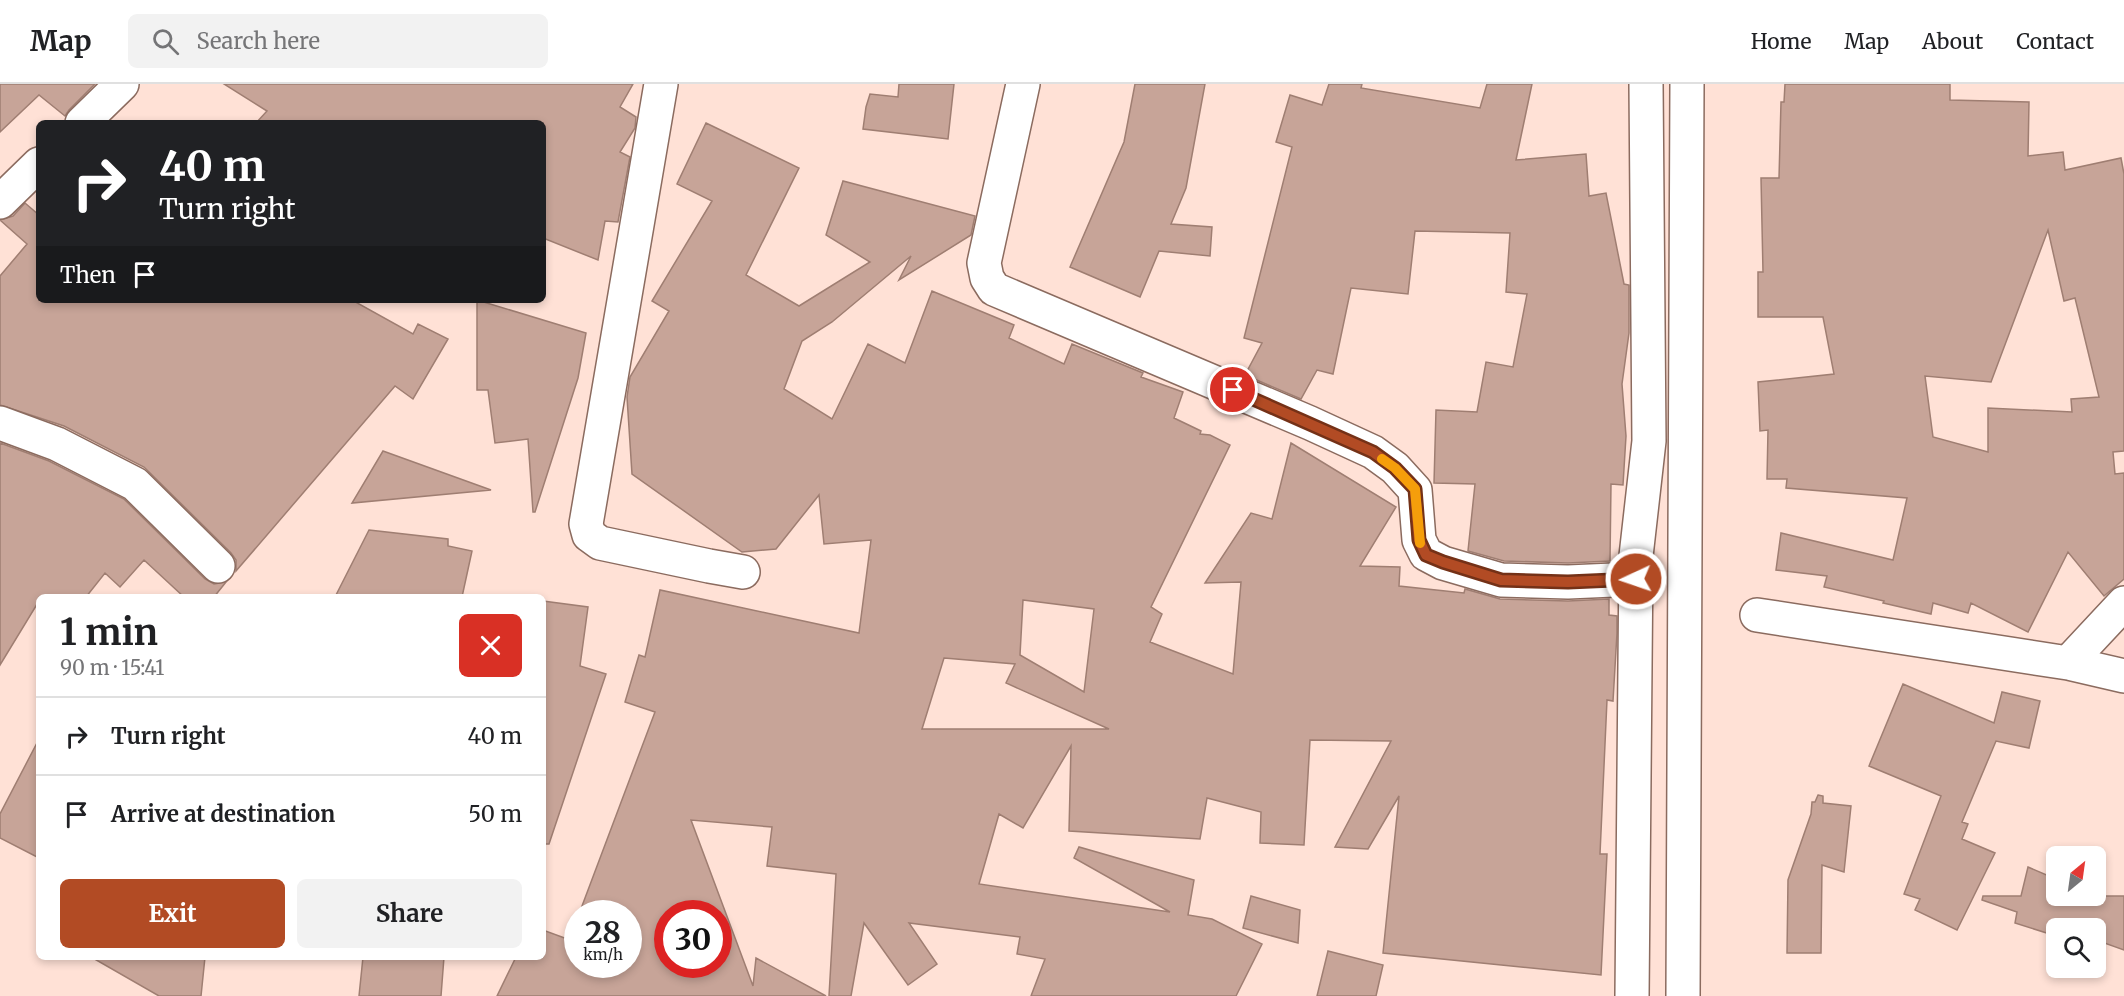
<!DOCTYPE html>
<html lang="en">
<head>
<meta charset="utf-8">
<style>
	body { margin:0; font-family:Merriweather,serif; background:#f2f2f2; color:#202124; height:100vh; display:flex; flex-direction:column; font-size:22px; white-space:nowrap }
	* { box-sizing:border-box; margin:0 }
	p { font-size:20px; color:#757577 }
	.icon { flex:none; width:33px; height:33px; fill:none; stroke:currentColor; stroke-width:2; stroke-linecap:round; stroke-linejoin:round }
	.map { position:relative; flex:1; overflow:hidden }
	.sheet { position:absolute; left:36px; top:510px; width:510px; height:366px; display:flex; flex-direction:column; background:#fff; border-radius:9px; box-shadow:0 3px 9px #0003 }
	.sheet>* { flex:none }
	.banner { position:absolute; left:36px; top:36px; width:510px; height:183px; border-radius:9px; box-shadow:0 3px 9px #0003; background:#202124; color:#fff; overflow:hidden }
	.needle { width:39px; rotate:29deg }
	.buttons { position:absolute; left:2046px; top:762px; display:grid; gap:12px }
	.buttons a { display:grid; place-items:center; width:60px; height:60px; border-radius:9px; background:#fff; box-shadow:0 3px 9px #0003; font-size:30px }
	.speed { position:absolute; left:564px; top:816px; display:flex; gap:12px; font-size:30px; font-weight:700; text-align:center }
	.speed>* { display:grid; place-content:center; width:78px; height:78px; border-radius:50%; background:#fff; box-shadow:0 3px 9px #0003; line-height:1 }
	.speed small { font-size:15px; font-weight:400 }
	.speed .limit { border:9px solid #d22; background:#fff; color:#111 }
	.pin { position:absolute; display:grid; place-items:center; width:51px; height:51px; color:#fff; margin:-26px; border:3px solid #fff; border-radius:50%; box-shadow:0 2px 6px #0007 }
	.me { position:absolute; width:66px; margin:-33px; rotate:267deg; stroke-linejoin:round; filter:drop-shadow(0 0 4px #0008) }
	.turn { display:flex; align-items:center; gap:21px; height:126px; padding:0 24px; font-size:27px }
	.turn .icon { width:78px; height:78px; stroke-width:2.5 }
	.turn b { display:block; font-size:42px; line-height:51px }
	.then { display:flex; align-items:center; height:57px; padding:0 24px; background:#0003; gap:12px; font-size:22px }
	.round { display:grid; place-items:center; flex:none; width:63px; height:63px; border-radius:9px; background:#f2f2f2 }
	.head { display:flex; align-items:center; justify-content:space-between; height:102px; padding:0 24px }
	h1 { font-size:36px; font-weight:700; line-height:45px }
	.cta { display:flex; gap:12px; margin-top:auto; padding:12px 24px }
	.cta a { flex:1; height:69px; border-radius:9px; background:#b24b24; color:#fff; font-size:24px; font-weight:700; line-height:69px; text-align:center }
	.cta a+a { background:#f2f2f2; color:#202124 }
	ul { padding:0; list-style:none }
	li { display:flex; align-items:center; gap:18px; height:78px; padding:0 24px; border-top:2px solid #e0e0e0 }
	li div { flex:1 }
	li b { display:block; font-size:22px }
	li em { font-style:normal }
	header { display:flex; align-items:center; gap:36px; box-sizing:border-box; height:84px; padding:0 30px; background:#fff; border-bottom:2px solid #e0e0e0 }
	header strong { font-size:28px }
	nav { display:flex; gap:33px; margin-inline-start:auto; font-size:21px }
	.search { width:420px; height:54px; background:#f2f2f2; display:flex; align-items:center; gap:15px; box-sizing:border-box; padding:0 21px; border-radius:9px; color:#757577; font-size:22px }
	.map>svg:first-child { display:block }
	.building { fill:#c7a498; stroke:#9f7e72; stroke-width:1.5; fill-rule:evenodd }
	.lines { fill:none; stroke-linecap:round; stroke-linejoin:round }
	.minor-casing { stroke:#8b6b5f; stroke-width:36 }
	.secondary-casing { stroke:#8b6b5f; stroke-width:36 }
	.minor { stroke:#fff; stroke-width:33 }
	.secondary { stroke:#fff; stroke-width:33 }
	.route-casing { stroke:#743117; stroke-width:15 }
	.route { stroke:#b24b24; stroke-width:10 }
	.slow { stroke:#f59e0b; stroke-width:10 }
</style>
</head>
<body>
<header>
<strong>Map</strong>
<div class="search"><svg class="icon" aria-label="search" viewBox="0 0 24 24"><circle cx="10" cy="10" r="6"/><path d="M15 15l6 6"/></svg>Search here</div>
<nav><a>Home</a><a>Map</a><a>About</a><a>Contact</a></nav>
</header>
<div class="map">
<svg width="2124" height="912" viewBox="0 0 2124 912">
	<rect width="100%" height="100%" fill="#ffe1d6"/>
	<path class="building" d="M 0,0 L 95,0 L 69,26 L 65,32 L 39,11 L 0,48 Z
		M 224,0 L 633,0 L 620,23 L 636,33 L 635,44 L 620,68 L 630,73 L 618,138 L 605,137 L 598,176 L 543,154 L 543,39 L 256,39 L 267,27 Z
		M 899,0 L 954,0 L 948,55 L 863,45 L 866,23 L 870,10 L 898,13 Z
		M 1135,0 L 1205,0 L 1186,104 L 1171,140 L 1212,143 L 1210,172 L 1159,167 L 1140,213 L 1070,183 L 1124,58 Z
		M 1329,0 L 1362,0 L 1361,4 L 1480,24 L 1487,0 L 1532,0 L 1516,76 L 1586,70 L 1589,112 L 1606,109 L 1624,200 L 1629,201 L 1629,249 L 1622,300 L 1626,352 L 1623,401 L 1611,400 L 1610,477 L 1568,479 L 1504,477 L 1468,467 L 1475,400 L 1434,399 L 1436,326 L 1477,328 L 1486,278 L 1513,283 L 1527,210 L 1506,208 L 1510,149 L 1415,147 L 1408,210 L 1351,204 L 1333,290 L 1317,286 L 1301,315 L 1245,291 L 1262,259 L 1244,254 L 1292,63 L 1276,58 L 1290,11 L 1322,21 Z
		M 1785,0 L 1950,0 L 1950,16 L 2029,18 L 2028,72 L 2063,68 L 2065,86 L 2121,74 L 2124,90 L 2124,367 L 2113,368 L 2115,390 L 2124,389 L 2124,495 L 2104,512 L 2068,468 L 2028,548 L 1971,519 L 1968,529 L 1933,519 L 1931,530 L 1883,519 L 1884,517 L 1824,503 L 1827,492 L 1776,486 L 1781,449 L 1893,476 L 1907,414 L 1786,404 L 1787,395 L 1767,395 L 1768,346 L 1760,347 L 1758,298 L 1834,290 L 1823,233 L 1758,233 L 1758,188 L 1763,188 L 1761,94 L 1779,94 L 1781,18 L 1784,18 ZM 2048,146 L 2064,217 L 2075,214 L 2099,313 L 2071,315 L 2072,328 L 1988,324 L 1988,368 L 1933,353 L 1925,292 L 1991,298 Z
		M 706,39 L 799,84 L 746,191 L 799,222 L 870,178 L 826,151 L 843,97 L 975,132 L 971,151 L 899,196 L 911,172 L 832,238 L 802,257 L 784,305 L 832,335 L 868,260 L 905,279 L 932,207 L 1014,241 L 1009,254 L 1064,280 L 1072,260 L 1143,289 L 1141,293 L 1183,308 L 1174,334 L 1201,347 L 1200,350 L 1210,351 L 1230,361 L 1151,523 L 1162,530 L 1150,558 L 1233,590 L 1241,498 L 1205,499 L 1251,429 L 1272,435 L 1291,359 L 1396,423 L 1360,482 L 1400,483 L 1399,502 L 1464,509 L 1465,505 L 1500,515 L 1568,517 L 1609,515 L 1609,531 L 1617,532 L 1617,549 L 1613,617 L 1607,616 L 1600,770 L 1607,770 L 1601,891 L 1383,869 L 1399,712 L 1368,765 L 1335,763 L 1391,657 L 1310,656 L 1304,761 L 1260,759 L 1261,728 L 1207,714 L 1200,755 L 1069,747 L 1071,662 L 1023,744 L 999,730 L 979,800 L 1170,828 L 1074,774 L 1079,763 L 1194,796 L 1188,831 L 1212,835 L 1262,860 L 1236,912 L 1031,912 L 1045,875 L 1017,870 L 1020,853 L 909,839 L 937,880 L 908,901 L 864,839 L 851,912 L 829,912 L 836,790 L 767,782 L 772,743 L 691,736 L 753,902 L 756,874 L 826,912 L 497,912 L 516,873 L 543,873 L 543,846 L 570,856 L 578,835 L 578,880 L 628,880 L 628,830 L 579,830 L 655,628 L 625,618 L 639,571 L 645,573 L 660,506 L 859,549 L 871,456 L 824,460 L 819,411 L 776,465 L 742,468 L 632,390 L 627,313 L 630,293 L 669,227 L 652,217 L 712,117 L 677,100 ZM 1023,516 L 1094,525 L 1084,608 L 1020,571 ZM 944,574 L 1015,580 L 1006,599 L 1109,645 L 922,645 ZM 668,830 L 718,830 L 718,880 L 668,880 Z
		M 25,119 L 39,131 L 39,216 L 352,216 L 413,250 L 418,240 L 448,255 L 413,315 L 395,302 L 236,487 L 236,476 L 231,469 L 144,383 L 64,342 L 0,321 L 0,192 L 27,160 L 0,136 L 13,132 Z
		M 477,216 L 586,249 L 578,294 L 535,428 L 533,428 L 528,355 L 495,359 L 488,306 L 477,306 Z
		M 0,359 L 49,377 L 124,415 L 205,495 L 214,500 L 226,498 L 214,513 L 184,513 L 144,476 L 120,503 L 105,489 L 86,513 L 39,513 L 39,517 L 0,581 Z
		M 383,367 L 491,406 L 352,419 Z
		M 369,446 L 448,455 L 448,462 L 472,467 L 462,513 L 335,513 Z
		M 543,517 L 588,523 L 580,582 L 606,590 L 549,760 L 543,760 Z
		M 1903,600 L 1994,639 L 2002,608 L 2040,617 L 2029,664 L 1996,657 L 1962,738 L 1968,740 L 1962,755 L 1995,769 L 1957,846 L 1915,826 L 1920,815 L 1904,810 L 1941,712 L 1869,682 Z
		M 39,655 L 39,774 L 0,754 L 0,730 Z
		M 1818,711 L 1823,712 L 1823,719 L 1851,722 L 1844,788 L 1822,781 L 1821,869 L 1787,869 L 1788,796 L 1811,730 L 1812,718 L 1815,718 Z
		M 2028,783 L 2056,795 L 2056,812 L 2124,812 L 2124,866 L 2096,856 L 2096,844 L 2063,844 L 2056,842 L 2056,852 L 2015,839 L 2017,828 L 1982,816 L 1983,812 L 2021,812 Z
		M 1251,812 L 1300,826 L 1298,859 L 1243,844 Z
		M 1328,867 L 1383,881 L 1376,912 L 1317,912 Z
		M 91,873 L 205,873 L 201,912 L 159,912 Z
		M 363,873 L 444,873 L 441,912 L 359,912 Z"/>
	<g class="lines">
		<defs>
			<path id="minor" d="M 661,0 L 586,440 L 589,451 L 600,459 L 709,482 L 743,488
				M 1023,0 L 984,179 L 987,194 L 994,205 L 1310,339 L 1373,368 L 1395,384 L 1415,406 L 1419,456 L 1426,470 L 1443,479 L 1501,496 L 1568,498 L 1636,495
				M 82,39 L 122,0
				M 0,118 L 39,80
				M 0,339 L 57,360 L 135,400 L 218,482
				M 1757,531 L 2068,579 L 2124,592
				M 2068,579 L 2124,519"/>
			<path id="secondary" d="M 1632,912 L 1636,472 L 1649,357 L 1646,0
				M 1683,912 L 1687,0"/>
		</defs>
		<use href="#minor" class="minor-casing"/>
		<use href="#secondary" class="secondary-casing"/>
		<use href="#minor" class="minor"/>
		<use href="#secondary" class="secondary"/>
	</g>
	<g class="lines">
		<defs>
			<path id="route" d="M 1233,306 L 1373,368 L 1395,384 L 1415,405 L 1419,456 L 1426,471 L 1443,478 L 1501,496 L 1568,498 L 1636,495"/>
		</defs>
		<use href="#route" class="route-casing"/>
		<use href="#route" class="route"/>
		<path class="slow" d="M 1382,375 L 1395,384 L 1415,405 L 1420,459"/>
	</g>
</svg>
<div class="buttons">
<a><svg class="needle" viewBox="-14 -14 28 28"><path d="M0-13l5 13h-10z" fill="#e53935"/><path d="M0 13l5-13h-10z" fill="#757577"/></svg></a>
<a><svg class="icon" aria-label="search" viewBox="0 0 24 24"><circle cx="10" cy="10" r="6"/><path d="M15 15l6 6"/></svg></a>
</div>
<div class="speed"><div>28<small>km/h</small></div><div class="limit">30</div></div>
<div class="pin" style="left:1233px;top:306px;background:#d93025"><svg class="icon" aria-label="arrive" viewBox="0 0 24 24"><path d="M6 21V4h12l-3 4 3 4H6"/></svg></div>
<svg class="me" style="left:1636px;top:495px" viewBox="-20 -20 40 40"><circle r="17" fill="#b24b24" stroke="#fff" stroke-width="3"/><path d="M0-11L8 9 0 5-8 9z" fill="#fff"/></svg>
<div class="banner">
<div class="turn"><svg class="icon" aria-label="right" viewBox="0 0 24 24"><path d="M7 20v-9h11M14 6l5 5-5 5"/></svg><div><b>40 m</b>Turn right</div></div>
<div class="then">Then<svg class="icon" aria-label="arrive" viewBox="0 0 24 24"><path d="M6 21V4h12l-3 4 3 4H6"/></svg></div>
</div>
<section class="sheet">
<div class="head"><div><h1>1 min</h1><p>90 m · 15:41</p></div><a class="round" style="background:#d93025;color:#fff"><svg class="icon" aria-label="close" viewBox="0 0 24 24"><path d="M6 6l12 12M18 6L6 18"/></svg></a></div>
<ul>
<li><svg class="icon" aria-label="right" viewBox="0 0 24 24"><path d="M7 20v-9h11M14 6l5 5-5 5"/></svg><div><b>Turn right</b></div><em>40 m</em></li>
<li><svg class="icon" aria-label="arrive" viewBox="0 0 24 24"><path d="M6 21V4h12l-3 4 3 4H6"/></svg><div><b>Arrive at destination</b></div><em>50 m</em></li>
</ul>
<div class="cta"><a>Exit</a><a>Share</a></div>
</section>
</div>
</body>
</html>
